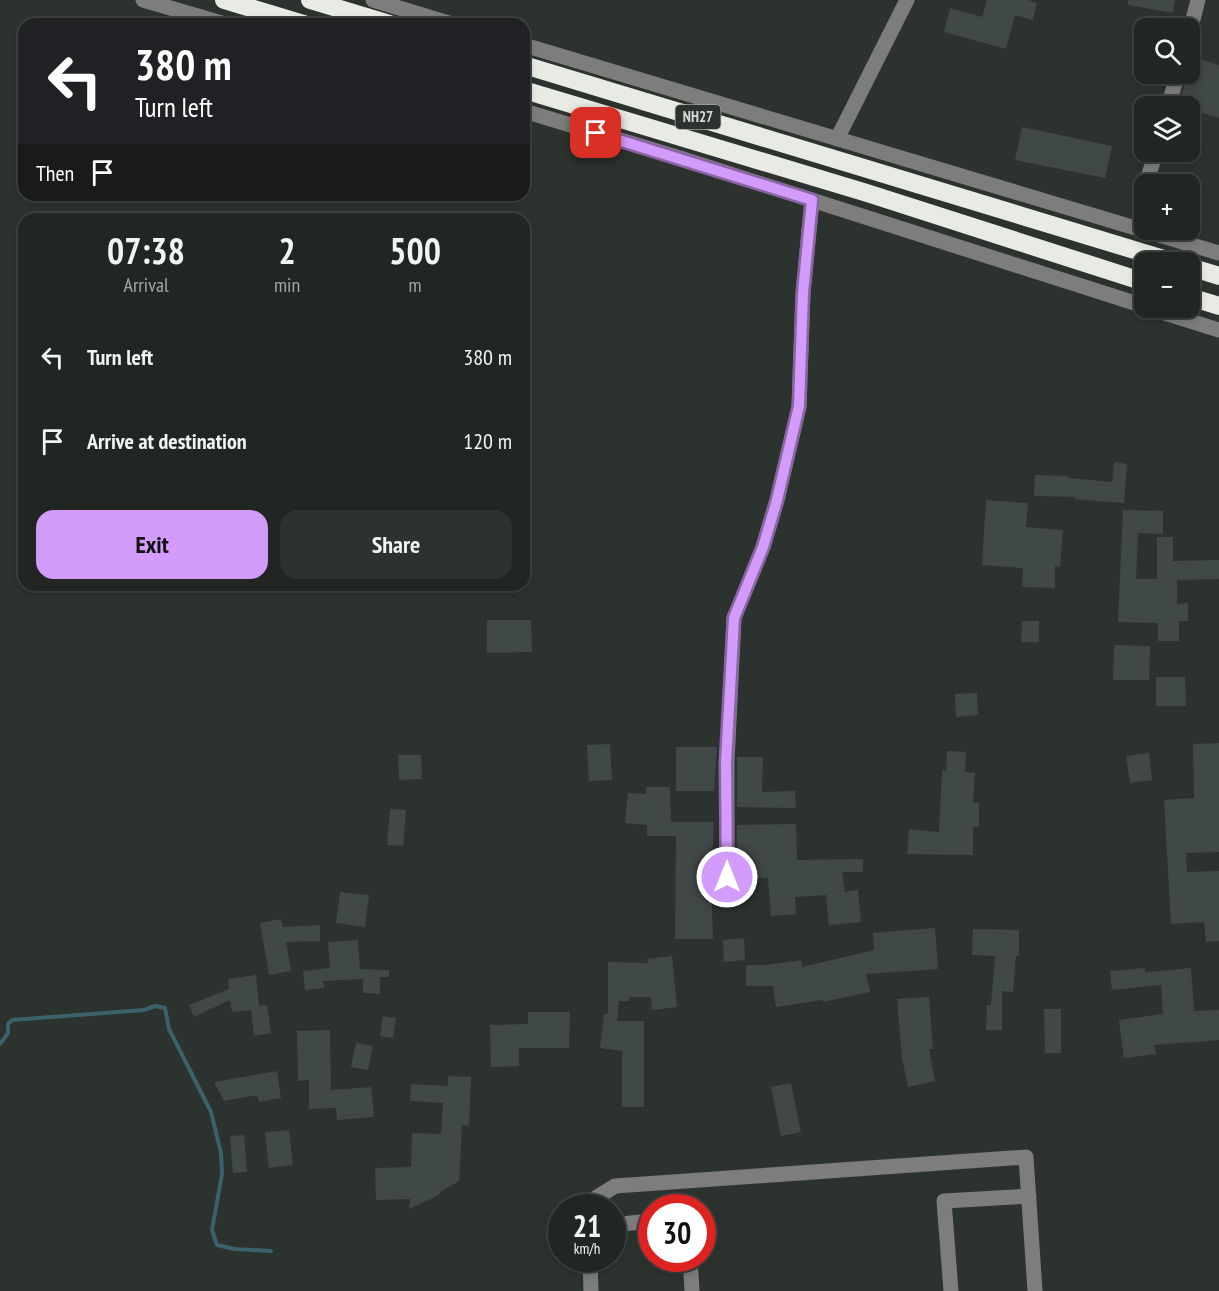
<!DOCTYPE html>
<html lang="en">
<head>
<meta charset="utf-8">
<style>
	body { margin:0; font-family:"PT Sans Narrow",sans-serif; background:#2d322f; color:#f1f3f6; height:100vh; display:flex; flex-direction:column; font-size:22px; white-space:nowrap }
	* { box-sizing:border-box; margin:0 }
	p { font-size:20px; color:#a2a5a5 }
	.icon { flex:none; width:33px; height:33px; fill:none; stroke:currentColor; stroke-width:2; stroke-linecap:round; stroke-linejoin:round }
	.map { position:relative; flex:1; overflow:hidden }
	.panel { position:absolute; left:18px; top:213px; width:512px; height:378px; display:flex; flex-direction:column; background:#212622; border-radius:18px; box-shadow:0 3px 9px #0003,0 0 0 2px #3e4340 }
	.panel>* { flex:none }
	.guide { position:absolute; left:18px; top:18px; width:512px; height:183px; border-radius:18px; box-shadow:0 3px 9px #0003,0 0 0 2px #3e4340; background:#202124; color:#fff; overflow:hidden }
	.buttons { position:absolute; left:1134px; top:18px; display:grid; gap:12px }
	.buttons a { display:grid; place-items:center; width:66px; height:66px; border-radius:12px; background:#212622; box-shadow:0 3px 9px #0003,0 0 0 2px #3e4340; font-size:30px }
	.speed { position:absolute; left:548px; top:1194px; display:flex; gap:12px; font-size:30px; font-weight:700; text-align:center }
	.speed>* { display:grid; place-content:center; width:78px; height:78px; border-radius:50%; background:#212622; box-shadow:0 3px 9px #0003,0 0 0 2px #3e4340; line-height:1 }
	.speed small { font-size:15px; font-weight:400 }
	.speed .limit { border:9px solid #d22; background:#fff; color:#111 }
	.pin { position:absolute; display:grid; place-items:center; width:51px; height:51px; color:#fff; margin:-26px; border-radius:12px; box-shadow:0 3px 9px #0006 }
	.me { position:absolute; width:66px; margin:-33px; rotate:0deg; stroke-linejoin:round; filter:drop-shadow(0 0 4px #0008) }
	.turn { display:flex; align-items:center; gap:21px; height:126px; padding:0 18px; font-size:27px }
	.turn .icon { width:78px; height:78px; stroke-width:2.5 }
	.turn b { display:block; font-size:42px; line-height:51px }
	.then { display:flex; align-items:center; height:57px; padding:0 18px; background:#0003; gap:12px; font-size:22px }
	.eta { display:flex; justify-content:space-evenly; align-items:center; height:102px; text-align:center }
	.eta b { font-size:36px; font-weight:700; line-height:42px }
	.button { display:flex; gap:12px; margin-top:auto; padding:12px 18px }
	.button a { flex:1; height:69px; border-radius:18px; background:#d39cfc; color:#111; font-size:24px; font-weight:700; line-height:69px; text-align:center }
	.button a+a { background:#2d322f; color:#f1f3f6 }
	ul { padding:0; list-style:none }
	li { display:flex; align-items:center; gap:18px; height:84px; padding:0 18px }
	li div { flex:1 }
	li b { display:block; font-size:22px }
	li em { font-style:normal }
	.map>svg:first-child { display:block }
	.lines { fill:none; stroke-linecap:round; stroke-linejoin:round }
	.stream { stroke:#3b626c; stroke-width:4 }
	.building { fill:#414948 }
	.minor { stroke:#7d7e7b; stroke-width:15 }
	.highway { stroke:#e8ebe3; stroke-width:18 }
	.route-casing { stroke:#8965a4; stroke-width:15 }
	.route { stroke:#d39cfc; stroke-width:10 }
	.labels { text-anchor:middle; stroke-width:6; stroke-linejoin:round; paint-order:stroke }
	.shield { fill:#2c322e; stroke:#a4a8a5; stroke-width:1.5 }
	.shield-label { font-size:15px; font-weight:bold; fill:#d7dbd8 }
</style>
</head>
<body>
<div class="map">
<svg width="1219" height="1291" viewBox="0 0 1219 1291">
	<rect width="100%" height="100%" fill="#2c322e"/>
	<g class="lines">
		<path class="stream" d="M 0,1044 L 8,1033 L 8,1024 L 12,1020 L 144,1010 L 155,1006 L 165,1008 L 169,1029 L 211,1112 L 221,1153 L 222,1174 L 212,1230 L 217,1245 L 234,1249 L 271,1251"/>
	</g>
	<path class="building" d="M 987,0 L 1028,0 L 1037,3 L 1033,20 L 1015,15 L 1006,49 L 944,32 L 950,8 L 982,17 Z
		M 1128,0 L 1175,0 L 1173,13 L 1128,5 Z
		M 1190,56 L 1219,65 L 1219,118 L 1190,109 L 1190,106 L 1178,106 L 1188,74 L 1190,74 Z
		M 1022,127 L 1112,146 L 1105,178 L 1015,160 Z
		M 1114,462 L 1127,464 L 1124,503 L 1074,499 L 1075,497 L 1034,496 L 1035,475 L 1068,476 L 1068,478 L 1112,482 Z
		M 986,500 L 1028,503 L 1026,527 L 1063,530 L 1060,567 L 1055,566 L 1055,588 L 1022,587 L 1023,568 L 982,565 Z
		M 1123,510 L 1163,511 L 1163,534 L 1138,533 L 1136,579 L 1157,579 L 1157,537 L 1173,537 L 1173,561 L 1219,560 L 1219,579 L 1177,580 L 1177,604 L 1188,603 L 1188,621 L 1179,621 L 1179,641 L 1158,641 L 1158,623 L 1118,622 Z
		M 487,620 L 531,620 L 532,652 L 487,653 Z
		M 1022,621 L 1039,621 L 1039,642 L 1021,642 Z
		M 1114,645 L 1150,646 L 1149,680 L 1113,680 Z
		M 1156,677 L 1185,677 L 1186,706 L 1156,706 Z
		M 977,693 L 978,715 L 956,717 L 955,694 Z
		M 1219,743 L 1219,852 L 1186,853 L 1187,872 L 1219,871 L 1219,941 L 1206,942 L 1204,922 L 1171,924 L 1164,800 L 1194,798 L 1193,744 Z
		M 610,744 L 612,780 L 589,781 L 587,745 Z
		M 676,747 L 717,747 L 714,791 L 676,791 Z
		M 947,751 L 966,752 L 965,772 L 975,773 L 973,803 L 979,803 L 979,827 L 973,827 L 973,855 L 907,854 L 909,829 L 939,832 L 942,770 L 946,771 Z
		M 1149,753 L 1152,780 L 1130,783 L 1126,756 Z
		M 398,755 L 421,755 L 422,779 L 399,780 Z
		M 737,757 L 763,757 L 762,792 L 795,791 L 796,808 L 737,807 Z
		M 646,787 L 670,787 L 671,822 L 714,822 L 711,881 L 713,939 L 675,939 L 676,836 L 647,836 L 647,825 L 625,823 L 628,793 L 646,794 Z
		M 390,809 L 406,810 L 403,846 L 387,845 Z
		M 796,824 L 797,860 L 863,859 L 863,872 L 842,872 L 845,892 L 858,890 L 861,922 L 829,925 L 826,895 L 795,897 L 796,914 L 771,916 L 768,878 L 736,878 L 737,825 Z
		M 340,892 L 369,895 L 365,927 L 336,923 Z
		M 281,919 L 283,927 L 320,925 L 320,941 L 286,942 L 291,971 L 269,975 L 260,923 Z
		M 935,928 L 938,969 L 866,974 L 870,992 L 823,1002 L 823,1000 L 776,1007 L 773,986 L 746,986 L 746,965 L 767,965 L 801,960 L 802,967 L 874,950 L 873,933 Z
		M 973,929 L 1019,930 L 1019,956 L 1016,956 L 1013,992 L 1002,991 L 1002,1030 L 986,1030 L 987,1005 L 991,1005 L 995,956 L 972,955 Z
		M 744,938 L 745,960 L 724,962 L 723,940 Z
		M 358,940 L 360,969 L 389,970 L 389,977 L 380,977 L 380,994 L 363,993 L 363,979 L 323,981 L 324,988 L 305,990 L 303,971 L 330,968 L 328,942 Z
		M 672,956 L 677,1007 L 652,1010 L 651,997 L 629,997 L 630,1001 L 619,1001 L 617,1021 L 644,1021 L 644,1107 L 622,1107 L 622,1051 L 600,1048 L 604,1014 L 608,1014 L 608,962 L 648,963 L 647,959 Z
		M 1145,968 L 1145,972 L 1191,968 L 1194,1011 L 1219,1010 L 1219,1040 L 1154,1045 L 1156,1054 L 1124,1058 L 1119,1020 L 1163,1014 L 1161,985 L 1112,990 L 1110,971 Z
		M 256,975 L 259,1006 L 267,1005 L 271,1033 L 254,1036 L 251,1010 L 232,1012 L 230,1000 L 194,1017 L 189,1005 L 229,989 L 228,979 Z
		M 929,997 L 933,1049 L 929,1049 L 935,1081 L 908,1087 L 902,1058 L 897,999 Z
		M 1044,1009 L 1061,1009 L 1061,1053 L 1045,1053 Z
		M 528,1012 L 570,1012 L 569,1048 L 519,1048 L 519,1066 L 491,1067 L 490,1025 L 528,1024 Z
		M 383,1016 L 396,1018 L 393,1038 L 380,1036 Z
		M 330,1030 L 331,1090 L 371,1087 L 374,1117 L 337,1120 L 336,1108 L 309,1109 L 309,1080 L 298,1081 L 297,1031 Z
		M 356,1043 L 373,1046 L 368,1070 L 351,1067 Z
		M 277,1071 L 281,1098 L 259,1102 L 257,1095 L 224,1101 L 214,1082 Z
		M 448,1076 L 471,1077 L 469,1126 L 462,1125 L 459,1181 L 440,1192 L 439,1195 L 409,1209 L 410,1199 L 376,1200 L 375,1168 L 411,1167 L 412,1133 L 441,1134 L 443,1103 L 410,1101 L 411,1084 L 448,1086 Z
		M 791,1083 L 801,1132 L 781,1136 L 771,1087 Z
		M 289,1130 L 293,1165 L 269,1168 L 265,1132 Z
		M 244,1135 L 247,1172 L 233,1173 L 230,1136 Z"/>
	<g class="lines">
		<path class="minor" d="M 143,0 L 225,24
			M 373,0 L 452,24
			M 1190,31 L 1198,0
			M 524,45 L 1219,253
			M 1168,106 L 1178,74
			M 524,111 L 680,158 L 1144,306
			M 837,139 L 907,0
			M 1146,184 L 1156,152
			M 1149,308 L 1219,330
			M 727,877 L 727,762 L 734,618 L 763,547 L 777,500 L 799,407 L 803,293 L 812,200
			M 591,1208 L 594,1199 L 615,1186 L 1026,1157 L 1035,1291
			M 612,1225 L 651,1221
			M 590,1258 L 591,1291
			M 690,1258 L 692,1291
			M 951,1291 L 944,1201 L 1029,1196"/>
		<path class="highway" d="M 224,0 L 304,24
			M 310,0 L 390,24
			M 524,65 L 1174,262
			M 524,90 L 867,193 L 1144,282
			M 1190,267 L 1219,276
			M 1190,297 L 1219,306"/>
	</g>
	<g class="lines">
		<defs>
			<path id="route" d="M 596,133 L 812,200 L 803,293 L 799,406 L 777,500 L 763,547 L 734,618 L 726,762 L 727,877"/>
		</defs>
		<use href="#route" class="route-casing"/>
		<use href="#route" class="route"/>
	</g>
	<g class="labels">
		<rect class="shield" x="675.5" y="105" width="45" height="24" rx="4.5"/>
		<g class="shield-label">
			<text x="698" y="122">NH27</text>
		</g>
	</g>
</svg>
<div class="buttons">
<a><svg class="icon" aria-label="search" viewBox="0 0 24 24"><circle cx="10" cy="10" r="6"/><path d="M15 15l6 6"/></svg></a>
<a><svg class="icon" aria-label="layers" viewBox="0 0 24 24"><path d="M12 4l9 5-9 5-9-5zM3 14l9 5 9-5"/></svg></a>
<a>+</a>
<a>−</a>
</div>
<div class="speed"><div>21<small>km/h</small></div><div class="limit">30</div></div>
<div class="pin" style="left:596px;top:133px;background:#d93025"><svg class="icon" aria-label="arrive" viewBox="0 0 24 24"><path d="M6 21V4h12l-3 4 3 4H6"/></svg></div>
<svg class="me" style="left:727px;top:877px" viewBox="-20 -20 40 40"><circle r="17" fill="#d39cfc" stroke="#fff" stroke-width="3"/><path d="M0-11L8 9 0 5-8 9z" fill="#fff"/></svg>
<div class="guide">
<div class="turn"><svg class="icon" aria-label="left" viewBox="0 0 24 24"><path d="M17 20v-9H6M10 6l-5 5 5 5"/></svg><div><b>380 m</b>Turn left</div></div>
<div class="then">Then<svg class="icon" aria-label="arrive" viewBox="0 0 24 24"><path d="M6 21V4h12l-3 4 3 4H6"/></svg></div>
</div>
<section class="panel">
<div class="eta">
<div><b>07:38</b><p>Arrival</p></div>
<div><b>2</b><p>min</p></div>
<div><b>500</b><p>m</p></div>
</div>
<ul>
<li><svg class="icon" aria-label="left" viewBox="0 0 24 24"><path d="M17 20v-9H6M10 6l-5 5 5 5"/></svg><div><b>Turn left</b></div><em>380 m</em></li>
<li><svg class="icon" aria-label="arrive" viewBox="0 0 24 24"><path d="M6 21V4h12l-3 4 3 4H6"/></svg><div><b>Arrive at destination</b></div><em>120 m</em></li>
</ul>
<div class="button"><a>Exit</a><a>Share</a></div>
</section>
</div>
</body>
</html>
